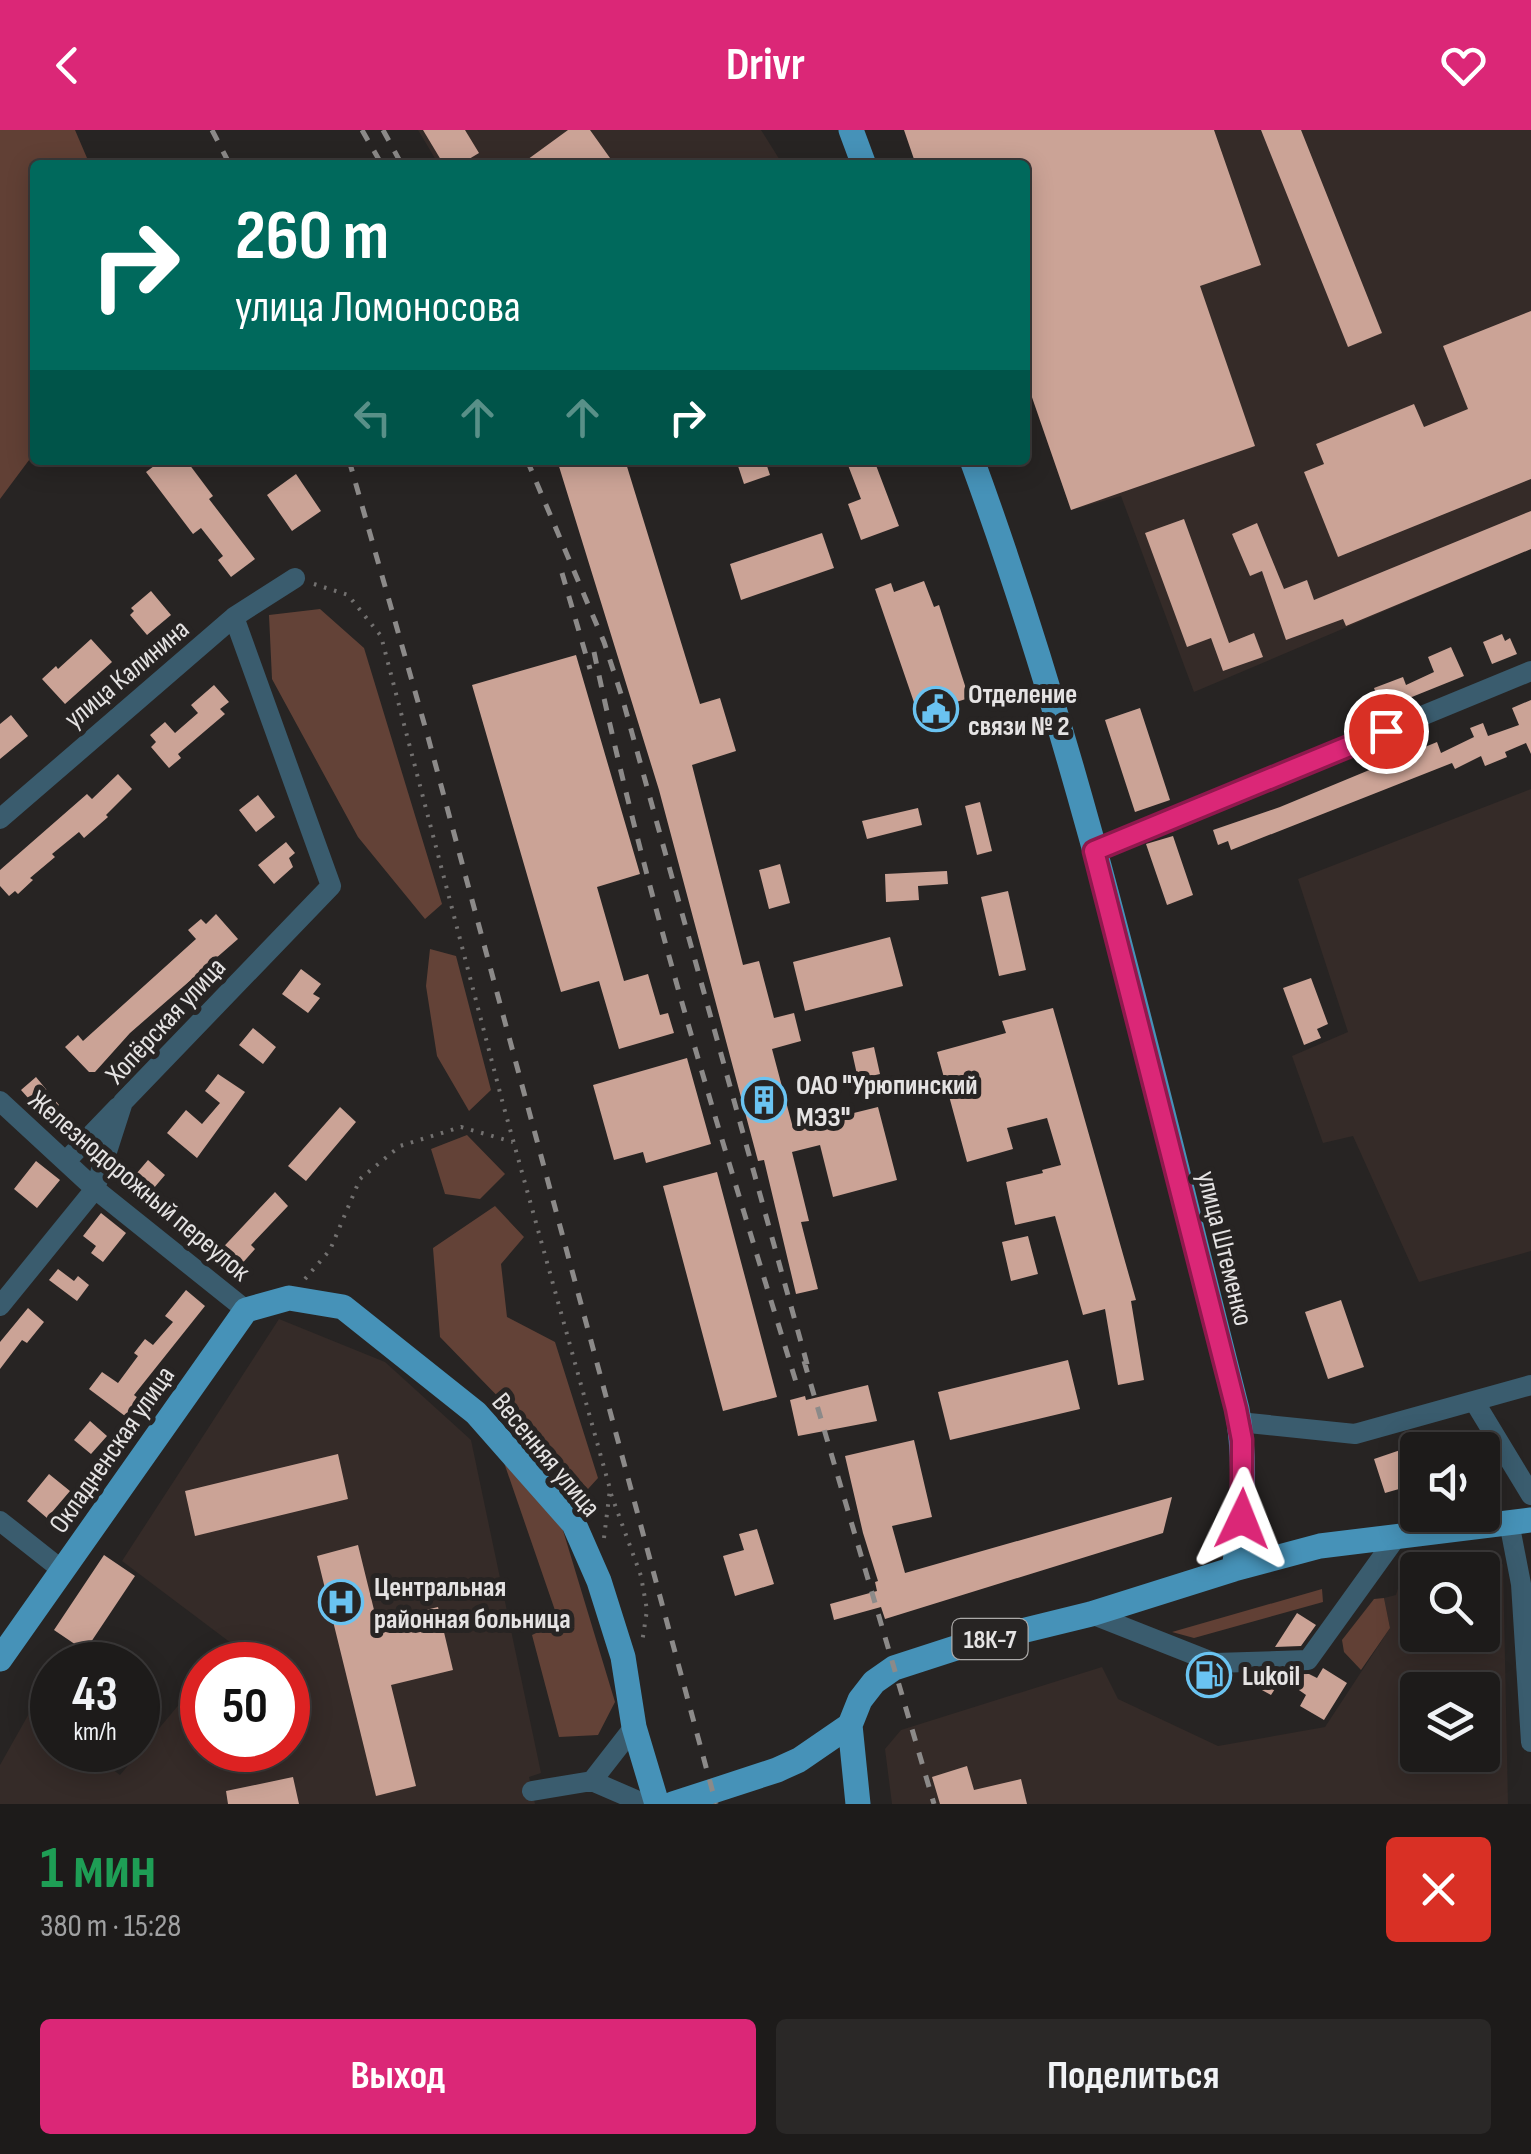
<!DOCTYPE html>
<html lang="ru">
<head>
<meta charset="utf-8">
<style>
	body { margin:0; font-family:"Sofia Sans Condensed",sans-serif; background:#2a2827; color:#f1f3f6; height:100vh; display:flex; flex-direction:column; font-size:38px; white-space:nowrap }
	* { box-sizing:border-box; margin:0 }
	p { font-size:32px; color:#a0a1a2 }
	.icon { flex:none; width:55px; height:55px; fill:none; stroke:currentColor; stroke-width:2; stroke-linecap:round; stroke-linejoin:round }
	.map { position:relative; height:1674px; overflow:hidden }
	.drawer { display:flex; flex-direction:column; background:#1d1b1a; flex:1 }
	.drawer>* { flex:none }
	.top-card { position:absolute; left:30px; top:30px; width:1000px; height:305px; border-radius:10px; box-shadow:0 5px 25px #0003,0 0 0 2px #3b3939; background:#00695c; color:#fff; overflow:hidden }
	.fabs { position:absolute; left:1400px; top:1302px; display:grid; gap:20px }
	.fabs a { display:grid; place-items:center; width:100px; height:100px; border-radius:10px; background:#1d1b1a; box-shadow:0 5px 25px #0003,0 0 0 2px #3b3939; font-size:50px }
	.speed { position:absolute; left:30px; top:1512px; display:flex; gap:20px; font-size:50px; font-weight:700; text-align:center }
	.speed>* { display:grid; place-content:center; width:130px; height:130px; border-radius:50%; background:#1d1b1a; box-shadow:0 5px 25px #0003,0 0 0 2px #3b3939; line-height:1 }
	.speed small { font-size:25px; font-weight:400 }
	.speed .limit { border:15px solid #d22; background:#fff; color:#111 }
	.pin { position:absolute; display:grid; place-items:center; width:85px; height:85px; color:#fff; margin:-42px; border:5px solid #fff; border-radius:50%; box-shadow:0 2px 10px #0007 }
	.me { position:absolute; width:110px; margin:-55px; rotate:2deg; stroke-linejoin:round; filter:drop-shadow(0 0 8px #0008) }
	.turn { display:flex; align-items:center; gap:35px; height:210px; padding:0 40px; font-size:45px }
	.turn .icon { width:130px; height:130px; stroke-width:2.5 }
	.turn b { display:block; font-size:70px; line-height:85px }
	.lanes { display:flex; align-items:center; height:95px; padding:0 40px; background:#0003; justify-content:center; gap:50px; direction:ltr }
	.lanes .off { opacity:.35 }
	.round { display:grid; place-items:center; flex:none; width:105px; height:105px; border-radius:10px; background:#2a2827 }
	.head { display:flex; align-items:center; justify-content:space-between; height:170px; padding:0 40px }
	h1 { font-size:60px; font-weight:700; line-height:75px; color:#1e9e55 }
	.cta { display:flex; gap:20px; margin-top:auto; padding:20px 40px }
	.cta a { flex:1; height:115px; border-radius:10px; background:#db2777; color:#fff; font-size:40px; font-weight:700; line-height:115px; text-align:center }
	.cta a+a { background:#2a2827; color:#f1f3f6 }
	header { display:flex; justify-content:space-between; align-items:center; height:130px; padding:0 40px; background:#db2777; color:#fff; font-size:45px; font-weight:700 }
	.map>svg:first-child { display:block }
	.built { fill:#352b28; fill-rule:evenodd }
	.green { fill:#614035 }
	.forest { fill:#634237 }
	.building { fill:#cba396 }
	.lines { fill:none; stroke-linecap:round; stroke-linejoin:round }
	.path { stroke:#737170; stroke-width:4; stroke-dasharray:2.5 8; stroke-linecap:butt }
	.minor { stroke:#3a5c6e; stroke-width:20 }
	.major { stroke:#4692b8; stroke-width:25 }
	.rail { stroke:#8c8a89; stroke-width:5; stroke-dasharray:12 12; stroke-linecap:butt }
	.route-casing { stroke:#8e194d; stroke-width:25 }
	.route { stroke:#db2777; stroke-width:18 }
	.labels { text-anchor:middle; stroke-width:10; stroke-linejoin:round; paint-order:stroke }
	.shield { fill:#272423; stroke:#acaaa9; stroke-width:2.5 }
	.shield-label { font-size:25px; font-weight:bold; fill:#e5e3e3 }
	.street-label { font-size:28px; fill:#e5e3e3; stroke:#272423 }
	.poi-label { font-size:28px; font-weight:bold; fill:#e5e3e3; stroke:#272423; text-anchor:start }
</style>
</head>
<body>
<header><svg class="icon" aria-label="back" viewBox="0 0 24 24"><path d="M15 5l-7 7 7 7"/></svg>Drivr<svg class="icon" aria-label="heart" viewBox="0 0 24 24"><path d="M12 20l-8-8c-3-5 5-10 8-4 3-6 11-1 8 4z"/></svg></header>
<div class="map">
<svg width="1531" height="1674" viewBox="0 0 1531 1674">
	<rect width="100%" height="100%" fill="#272423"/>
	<path class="built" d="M 418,0 L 761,0 L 783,35 L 439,35 Z
		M 939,0 L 1531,0 L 1531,419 L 1194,562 L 1121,366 L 1071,380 L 1025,248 L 1025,35 Z
		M 1531,659 L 1531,1121 L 1419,1152 L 1353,1006 L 1323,1013 L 1292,926 L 1348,902 L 1298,749 Z
		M 279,1189 L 385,1232 L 471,1310 L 541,1643 L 529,1647 L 535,1674 L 0,1674 L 0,1635 L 31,1580 L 52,1596 L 52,1620 L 86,1620 L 120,1645 L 202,1547 L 202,1620 L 288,1620 L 288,1535 L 213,1535 L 231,1513 L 122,1431 Z
		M 1503,1434 L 1508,1674 L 892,1674 L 885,1619 L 901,1600 L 1102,1537 L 1118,1569 L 1218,1616 L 1325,1597 L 1390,1498 L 1384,1468 L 1396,1465 L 1401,1448 L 1417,1446 L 1418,1505 L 1482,1505 L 1482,1440 L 1462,1440 ZM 1418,1560 L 1482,1560 L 1482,1625 L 1418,1625 Z"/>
	<path class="green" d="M 0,0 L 75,0 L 90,35 L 35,35 L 35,322 L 0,369 Z
		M 1322,1459 L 1323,1472 L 1194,1508 L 1172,1502 Z
		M 1384,1468 L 1390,1498 L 1361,1540 L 1344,1522 L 1342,1510 L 1374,1469 Z"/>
	<path class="forest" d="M 320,479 L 364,518 L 442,774 L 425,789 L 358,707 L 272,549 L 269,485 Z
		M 430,819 L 456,826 L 491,960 L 469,981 L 437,926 L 426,856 Z
		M 467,1005 L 505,1044 L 480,1069 L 445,1064 L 431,1019 Z
		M 495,1076 L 524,1107 L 501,1134 L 507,1187 L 555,1212 L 598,1348 L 588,1359 L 440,1207 L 433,1118 Z
		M 499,1318 L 562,1397 L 615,1572 L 598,1605 L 559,1607 L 532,1505 L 559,1492 Z"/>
	<path class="building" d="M 423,0 L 465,0 L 479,23 L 459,35 L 444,35 Z
		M 568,0 L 590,0 L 615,35 L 520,35 Z
		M 904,0 L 1214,0 L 1261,135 L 1200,156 L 1255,316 L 1071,380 L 1025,247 L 1025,35 L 916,35 Z
		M 1261,0 L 1301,0 L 1382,203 L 1348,217 Z
		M 1531,181 L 1531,349 L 1338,427 L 1304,342 L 1324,334 L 1316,314 L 1414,274 L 1424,297 L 1468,279 L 1443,216 Z
		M 162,330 L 186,330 L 213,366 L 209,369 L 255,429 L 231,447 L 218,430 L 223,426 L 201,398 L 193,404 L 146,342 Z
		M 557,330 L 625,330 L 700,574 L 720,568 L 736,621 L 692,635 L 743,835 L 759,831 L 774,888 L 794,883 L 801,911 L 772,919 L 793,998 L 878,977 L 897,1050 L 833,1067 L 820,1015 L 792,1022 L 809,1091 L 801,1092 L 818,1159 L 796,1164 L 764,1030 L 758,1031 L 659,660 Z
		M 736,330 L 765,330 L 770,345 L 744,354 Z
		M 846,330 L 874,330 L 899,396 L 861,410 L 848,374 L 861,369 Z
		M 296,344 L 321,381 L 292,401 L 267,365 Z
		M 1531,381 L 1531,419 L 1346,496 L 1343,489 L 1286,510 L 1262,441 L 1250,446 L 1232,404 L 1257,393 L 1284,459 L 1307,450 L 1314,470 Z
		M 1184,389 L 1229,513 L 1254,503 L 1263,527 L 1223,541 L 1211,508 L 1187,517 L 1145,403 Z
		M 822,403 L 834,438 L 741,470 L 730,434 Z
		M 924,451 L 934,477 L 939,475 L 969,568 L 918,584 L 875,459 L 891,453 L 894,462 Z
		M 151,461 L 171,485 L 147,505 L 130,485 L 134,481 L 131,478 Z
		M 1502,504 L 1505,511 L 1510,508 L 1517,524 L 1492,534 L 1483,512 Z
		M 91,509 L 112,532 L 65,574 L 42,549 L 56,536 L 58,539 Z
		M 1451,517 L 1464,546 L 1382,579 L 1374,558 L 1403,547 L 1406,555 L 1434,542 L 1428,527 Z
		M 576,525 L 640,744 L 597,757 L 624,851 L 648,844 L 660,885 L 668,883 L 674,903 L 619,919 L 599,851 L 561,862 L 472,555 Z
		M 214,555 L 229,572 L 220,579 L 225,584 L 178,624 L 181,628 L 169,638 L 151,617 L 156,612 L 150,605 L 165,592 L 175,603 L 198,583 L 191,575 Z
		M 1531,570 L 1531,624 L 1526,613 L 1505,622 L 1507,627 L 1485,636 L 1481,626 L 1455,639 L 1452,633 L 1231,720 L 1228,711 L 1218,715 L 1213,700 L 1280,677 L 1437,612 L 1441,623 L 1474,607 L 1470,598 L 1483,593 L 1488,606 L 1519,595 L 1512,578 Z
		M 1140,578 L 1170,670 L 1135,682 L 1105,590 Z
		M 11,585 L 28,606 L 0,629 L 0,594 Z
		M 118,644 L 132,659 L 106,685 L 108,687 L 84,708 L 79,702 L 52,724 L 55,727 L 30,748 L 33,750 L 18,764 L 15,761 L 9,766 L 0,756 L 0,740 L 87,664 L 92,669 Z
		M 258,665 L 275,687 L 256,702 L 239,680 Z
		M 980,672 L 992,721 L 977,725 L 965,676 Z
		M 918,678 L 922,695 L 867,709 L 862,691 Z
		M 1173,706 L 1193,765 L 1167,775 L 1146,714 Z
		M 286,712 L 295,723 L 289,728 L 293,737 L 274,754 L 258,735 Z
		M 780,734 L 790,773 L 769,779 L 759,740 Z
		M 947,741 L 948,754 L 918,756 L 919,770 L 886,772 L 885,744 Z
		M 1008,761 L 1026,840 L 999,846 L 981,767 Z
		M 216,784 L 238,809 L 130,903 L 95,942 L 89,942 L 65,917 L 78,905 L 83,911 L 196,809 L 188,800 L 201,789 L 206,794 Z
		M 890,807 L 903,856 L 805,881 L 793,832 Z
		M 301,839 L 321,854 L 313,864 L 320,868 L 308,883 L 282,864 Z
		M 1311,848 L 1328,894 L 1317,899 L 1321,908 L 1304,915 L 1283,858 Z
		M 1053,878 L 1136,1170 L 1131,1171 L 1144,1250 L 1118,1255 L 1105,1179 L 1083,1185 L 1055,1086 L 1015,1095 L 1006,1052 L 1043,1043 L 1042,1040 L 1061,1035 L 1047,988 L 1007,998 L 1013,1019 L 967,1032 L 937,922 L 1006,903 L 1002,891 Z
		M 253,898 L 276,917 L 263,934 L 239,915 Z
		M 874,917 L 880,944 L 858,949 L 852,922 Z
		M 687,928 L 711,1014 L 646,1033 L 643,1022 L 614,1030 L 593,955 Z
		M 218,944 L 245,962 L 197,1028 L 167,1003 L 186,980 L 202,994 L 220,973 L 205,961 Z
		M 36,947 L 59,975 L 45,987 L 21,960 Z
		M 340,977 L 356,992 L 306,1051 L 288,1036 Z
		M 148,1030 L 165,1045 L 142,1072 L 125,1057 Z
		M 36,1031 L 60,1050 L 37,1078 L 14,1059 Z
		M 717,1042 L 777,1267 L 723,1281 L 663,1056 Z
		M 275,1062 L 288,1076 L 251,1115 L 255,1119 L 232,1145 L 213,1128 Z
		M 101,1083 L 126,1103 L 103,1132 L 91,1123 L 96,1116 L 83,1106 Z
		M 1028,1106 L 1038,1144 L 1011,1151 L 1002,1112 Z
		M 58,1139 L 74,1151 L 78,1146 L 89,1155 L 77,1171 L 49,1150 Z
		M 186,1160 L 205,1176 L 134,1265 L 138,1268 L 125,1286 L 89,1259 L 102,1242 L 118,1253 L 138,1226 L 134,1223 L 145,1209 L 153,1215 L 173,1192 L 165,1186 Z
		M 1341,1170 L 1364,1237 L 1328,1249 L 1305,1182 Z
		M 28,1178 L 44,1192 L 27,1213 L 22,1210 L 0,1239 L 0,1212 Z
		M 1068,1230 L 1080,1279 L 950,1310 L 938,1262 Z
		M 868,1255 L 877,1291 L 798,1306 L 790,1270 L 805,1266 L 806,1270 Z
		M 90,1291 L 107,1306 L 91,1324 L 74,1310 Z
		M 914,1310 L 932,1387 L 892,1396 L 905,1443 L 1172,1367 L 1163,1403 L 885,1489 L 881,1477 L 834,1490 L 830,1474 L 877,1461 L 875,1452 L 878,1451 L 863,1403 L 845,1326 Z
		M 1418,1314 L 1418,1373 L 1402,1368 L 1399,1359 L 1385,1363 L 1374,1329 Z
		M 338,1324 L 348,1369 L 195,1406 L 185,1361 Z
		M 49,1344 L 70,1361 L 47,1388 L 27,1371 Z
		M 757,1399 L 774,1454 L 735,1466 L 723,1426 L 744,1420 L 739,1404 Z
		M 358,1415 L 377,1492 L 438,1477 L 453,1540 L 391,1555 L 416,1656 L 376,1666 L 317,1426 Z
		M 104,1425 L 135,1446 L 85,1521 L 54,1500 Z
		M 1297,1483 L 1316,1495 L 1301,1516 L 1275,1517 Z
		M 1323,1538 L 1347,1553 L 1324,1590 L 1300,1576 L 1306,1565 L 1282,1548 L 1271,1565 L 1251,1554 L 1256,1545 L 1309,1544 L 1317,1548 Z
		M 967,1636 L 974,1660 L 1021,1649 L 1027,1674 L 940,1674 L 932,1647 Z
		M 293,1647 L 299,1674 L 228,1674 L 226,1661 Z"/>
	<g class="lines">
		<path class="path" d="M 314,454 L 348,465 L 381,506 L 503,974 L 610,1359 L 604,1408
			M 305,1149 L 330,1120 L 360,1049 L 400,1016 L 461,997 L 513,1012
			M 611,1364 L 641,1446 L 647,1480 L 642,1513"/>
		<path class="minor" d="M 0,689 L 234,487 L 295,448
			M 1094,721 L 1531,541
			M 0,971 L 95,1059 L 246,1180
			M 66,1031 L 118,977
			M 0,1176 L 95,1059 L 123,972 L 331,756 L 234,487
			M 1474,1271 L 1531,1365
			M 1239,1292 L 1355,1304 L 1531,1255
			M 0,1391 L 62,1440
			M 1509,1392 L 1521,1454 L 1531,1612
			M 1091,1484 L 1215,1533 L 1308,1530 L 1398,1405
			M 592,1651 L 634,1597
			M 532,1661 L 592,1651 L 645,1674"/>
		<path class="major" d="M 851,0 L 864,35
			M 972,330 C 1085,638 1156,962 1237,1279 C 1247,1333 1242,1385 1234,1439
			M 0,1529 L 246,1180 L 289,1168 L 343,1177 L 476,1283 L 574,1394 L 599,1451 L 623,1527 L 634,1597 L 657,1674
			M 673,1674 L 777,1640 L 799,1630 L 850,1595
			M 858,1674 L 850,1595 L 860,1570 L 874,1552 L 894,1538 L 968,1514 L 1091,1484 L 1234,1439 L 1320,1416 L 1531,1390"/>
		<path class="rail" d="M 212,0 L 230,35
			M 362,0 L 382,35
			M 383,0 L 402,35
			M 349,330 L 428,607 L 716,1674
			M 527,330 L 604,512 L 622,567 L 809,1241
			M 562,443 L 590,539
			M 594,522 C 646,769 722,1011 796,1252
			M 804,1231 L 934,1674"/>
	</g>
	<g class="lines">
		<defs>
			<path id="route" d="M 1242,1389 L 1242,1310 L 1236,1279 L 1094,721 L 1386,601"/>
		</defs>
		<use href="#route" class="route-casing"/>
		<use href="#route" class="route"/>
	</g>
	<defs>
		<symbol id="civic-ring" viewBox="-11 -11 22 22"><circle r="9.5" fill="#272423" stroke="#6ac3f1" stroke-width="1.5"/><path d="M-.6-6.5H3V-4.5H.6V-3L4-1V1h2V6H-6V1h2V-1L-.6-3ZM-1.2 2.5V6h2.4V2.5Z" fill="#6ac3f1"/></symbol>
		<symbol id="building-ring" viewBox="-11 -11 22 22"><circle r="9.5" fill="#272423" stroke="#6ac3f1" stroke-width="1.5"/><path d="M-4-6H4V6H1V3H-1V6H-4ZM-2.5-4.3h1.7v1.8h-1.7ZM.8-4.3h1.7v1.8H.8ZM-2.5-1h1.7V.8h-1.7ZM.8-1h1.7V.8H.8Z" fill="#6ac3f1"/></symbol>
		<symbol id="hospital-ring" viewBox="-11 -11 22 22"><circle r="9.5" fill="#272423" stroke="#6ac3f1" stroke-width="1.5"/><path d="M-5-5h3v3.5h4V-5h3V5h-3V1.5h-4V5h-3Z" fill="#6ac3f1"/></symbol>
		<symbol id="fuel-ring" viewBox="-11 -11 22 22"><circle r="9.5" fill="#272423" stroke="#6ac3f1" stroke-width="1.5"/><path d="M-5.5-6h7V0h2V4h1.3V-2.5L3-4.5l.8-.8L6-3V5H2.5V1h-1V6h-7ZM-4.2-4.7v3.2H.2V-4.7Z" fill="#6ac3f1"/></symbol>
	</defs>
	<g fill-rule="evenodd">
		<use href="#civic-ring" x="911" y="554" width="50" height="50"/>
		<use href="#building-ring" x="739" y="945" width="50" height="50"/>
		<use href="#hospital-ring" x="316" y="1447" width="50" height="50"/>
		<use href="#fuel-ring" x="1184" y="1520" width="50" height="50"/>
	</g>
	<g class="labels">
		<rect class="shield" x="952.5" y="1489" width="75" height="40" rx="8"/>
		<g class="shield-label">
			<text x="990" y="1518">18К-7</text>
		</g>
		<g class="street-label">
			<text transform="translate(126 543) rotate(-40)" y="10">улица Калинина</text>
			<text transform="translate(165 890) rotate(-47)" y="10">Хопёрская улица</text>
			<text transform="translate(140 1055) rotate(40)" y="10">Железнодорожный переулок</text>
			<text transform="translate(1226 1118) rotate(76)" y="10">улица Штеменко</text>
			<text transform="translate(111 1319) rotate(-55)" y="10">Окладненская улица</text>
			<text transform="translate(547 1324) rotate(50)" y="10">Весенняя улица</text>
		</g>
		<g class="poi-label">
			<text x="968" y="573">Отделение<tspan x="968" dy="32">связи № 2</tspan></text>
			<text x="796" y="964">ОАО "Урюпинский<tspan x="796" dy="32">МЭЗ"</tspan></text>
			<text x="374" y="1466">Центральная<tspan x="374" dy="32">районная больница</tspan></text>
			<text x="1242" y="1555">Lukoil</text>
		</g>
	</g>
</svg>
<div class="fabs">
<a><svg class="icon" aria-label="sound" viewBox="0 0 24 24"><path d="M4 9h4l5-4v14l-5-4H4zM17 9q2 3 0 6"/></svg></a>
<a><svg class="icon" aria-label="search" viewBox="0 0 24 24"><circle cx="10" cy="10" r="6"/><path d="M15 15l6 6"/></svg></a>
<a><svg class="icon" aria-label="layers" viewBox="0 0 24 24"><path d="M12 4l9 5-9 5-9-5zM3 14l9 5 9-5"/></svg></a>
</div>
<div class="speed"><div>43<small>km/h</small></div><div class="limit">50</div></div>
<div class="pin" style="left:1386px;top:601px;background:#d93025"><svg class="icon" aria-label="arrive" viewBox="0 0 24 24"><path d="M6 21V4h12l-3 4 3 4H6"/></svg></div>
<svg class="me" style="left:1242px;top:1389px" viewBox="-20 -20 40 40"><path d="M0-17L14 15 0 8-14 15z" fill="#db2777" stroke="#fff" stroke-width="4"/></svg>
<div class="top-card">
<div class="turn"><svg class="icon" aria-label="right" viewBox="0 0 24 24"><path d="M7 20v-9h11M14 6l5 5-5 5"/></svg><div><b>260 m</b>улица Ломоносова</div></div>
<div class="lanes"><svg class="icon off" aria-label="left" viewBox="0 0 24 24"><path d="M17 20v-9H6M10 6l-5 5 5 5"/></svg><svg class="icon off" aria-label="ahead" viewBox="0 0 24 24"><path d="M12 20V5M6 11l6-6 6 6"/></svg><svg class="icon off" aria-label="ahead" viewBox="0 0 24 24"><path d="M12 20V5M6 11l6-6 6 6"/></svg><svg class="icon" aria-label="right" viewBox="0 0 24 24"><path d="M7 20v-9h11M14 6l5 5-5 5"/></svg></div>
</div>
</div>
<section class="drawer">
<div class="head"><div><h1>1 мин</h1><p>380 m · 15:28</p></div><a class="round" style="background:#d93025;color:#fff"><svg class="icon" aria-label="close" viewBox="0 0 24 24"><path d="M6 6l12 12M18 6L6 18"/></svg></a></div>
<div class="cta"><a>Выход</a><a>Поделиться</a></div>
</section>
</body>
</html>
